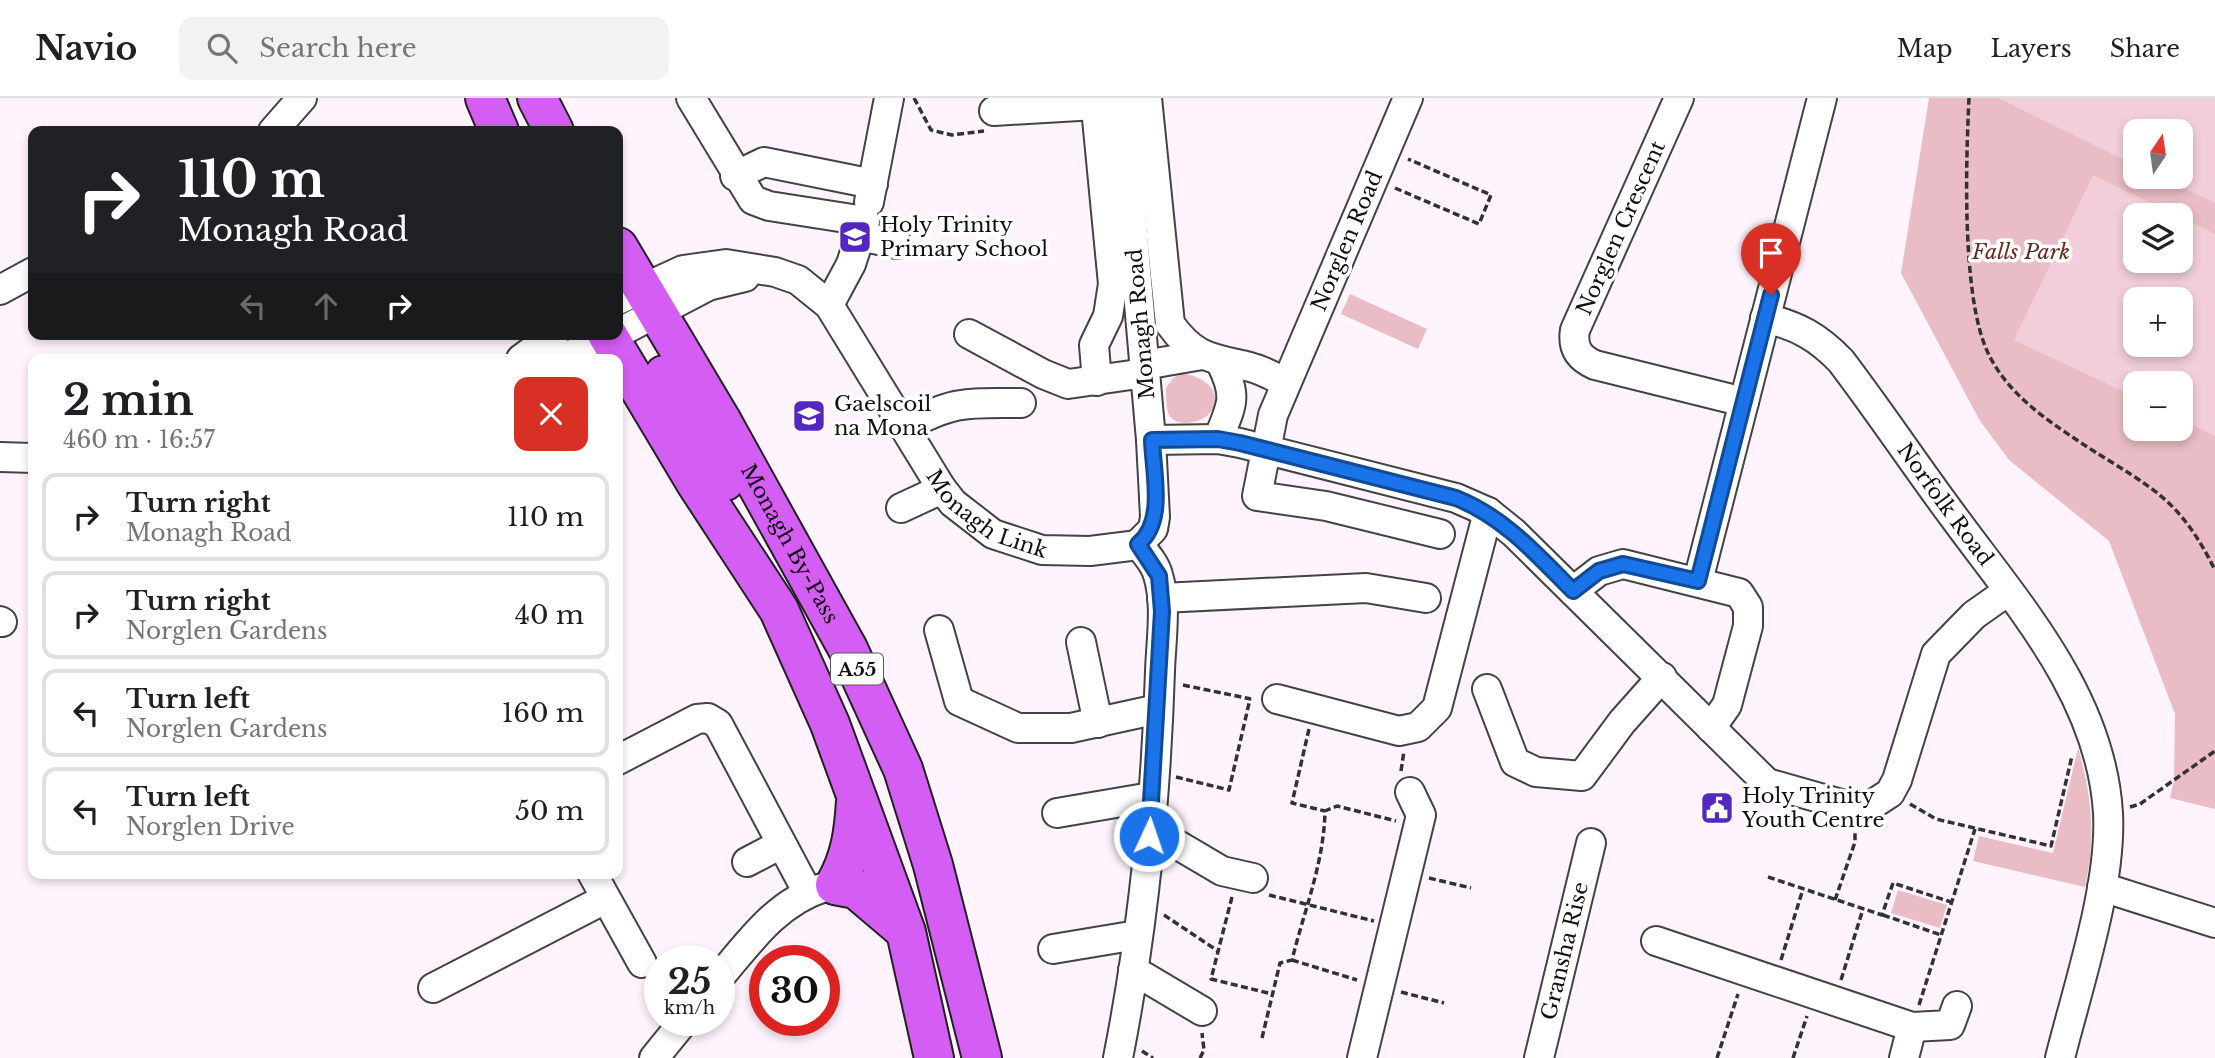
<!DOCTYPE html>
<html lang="en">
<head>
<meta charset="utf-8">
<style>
	body { margin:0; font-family:"Libre Baskerville",serif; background:#f2f2f2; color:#202124; height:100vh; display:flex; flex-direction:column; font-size:26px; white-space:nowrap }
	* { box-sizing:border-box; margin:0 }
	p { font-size:23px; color:#757577 }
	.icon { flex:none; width:38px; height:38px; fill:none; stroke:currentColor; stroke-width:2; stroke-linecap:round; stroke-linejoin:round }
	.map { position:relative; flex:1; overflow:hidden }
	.side { position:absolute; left:28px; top:256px; width:595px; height:525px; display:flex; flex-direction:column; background:#fff; border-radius:14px; box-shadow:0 4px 10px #0003 }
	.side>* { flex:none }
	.top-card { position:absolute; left:28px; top:28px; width:595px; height:214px; border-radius:14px; box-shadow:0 4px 10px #0003; background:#202124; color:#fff; overflow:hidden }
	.needle { width:46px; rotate:13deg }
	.buttons { position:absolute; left:2123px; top:21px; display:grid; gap:14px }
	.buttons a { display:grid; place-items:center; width:70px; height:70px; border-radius:14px; background:#fff; box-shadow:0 4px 10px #0003; font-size:35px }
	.speed { position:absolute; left:644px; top:847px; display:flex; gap:14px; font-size:35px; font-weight:700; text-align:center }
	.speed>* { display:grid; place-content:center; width:91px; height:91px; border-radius:50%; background:#fff; box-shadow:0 4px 10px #0003; line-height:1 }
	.speed small { font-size:18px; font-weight:400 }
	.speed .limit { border:10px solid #d22; background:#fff; color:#111 }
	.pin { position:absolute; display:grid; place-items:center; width:60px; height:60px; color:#fff; margin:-72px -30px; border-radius:50% 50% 50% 0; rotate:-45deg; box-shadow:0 0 7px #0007 }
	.pin .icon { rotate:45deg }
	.me { position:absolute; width:77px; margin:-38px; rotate:3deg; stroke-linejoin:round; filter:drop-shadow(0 0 5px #0008) }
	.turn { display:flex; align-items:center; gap:24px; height:147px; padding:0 35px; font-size:32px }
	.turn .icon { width:91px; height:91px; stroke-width:2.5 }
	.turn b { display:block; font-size:49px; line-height:60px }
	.lanes { display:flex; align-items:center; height:66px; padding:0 35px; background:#0003; justify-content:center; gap:35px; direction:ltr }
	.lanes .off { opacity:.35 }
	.round { display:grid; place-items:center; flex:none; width:74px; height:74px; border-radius:14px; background:#f2f2f2 }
	.summary { display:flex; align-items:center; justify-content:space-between; height:119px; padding:0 35px }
	h1 { font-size:42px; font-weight:800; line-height:52px }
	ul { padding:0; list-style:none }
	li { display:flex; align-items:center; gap:21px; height:88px; margin:0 14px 10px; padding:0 21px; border:4px solid #e0e0e0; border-radius:14px }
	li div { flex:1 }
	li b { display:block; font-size:26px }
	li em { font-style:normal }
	header { display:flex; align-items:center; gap:42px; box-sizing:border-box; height:98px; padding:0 35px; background:#fff; border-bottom:2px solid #e0e0e0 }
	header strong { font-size:33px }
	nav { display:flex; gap:38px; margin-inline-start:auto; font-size:24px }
	.search { width:490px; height:63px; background:#f2f2f2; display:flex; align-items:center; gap:18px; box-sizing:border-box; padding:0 24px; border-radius:14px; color:#757577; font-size:26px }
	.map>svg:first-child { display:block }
	.green { fill:#eabcc5; fill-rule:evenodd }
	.pitch { fill:#f1ced9; fill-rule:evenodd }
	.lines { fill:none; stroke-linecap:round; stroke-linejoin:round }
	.minor-casing { stroke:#434343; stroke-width:32 }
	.highway-casing { stroke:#212121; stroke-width:42 }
	.path { stroke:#323232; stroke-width:3.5; stroke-dasharray:7 3.5; stroke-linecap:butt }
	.minor { stroke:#fff; stroke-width:28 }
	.highway { stroke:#d45df3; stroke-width:38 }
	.route-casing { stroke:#114b97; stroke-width:18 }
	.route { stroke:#1a73e8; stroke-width:12 }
	.labels { text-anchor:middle; stroke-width:7; stroke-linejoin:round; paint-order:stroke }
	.shield { fill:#fff; stroke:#585858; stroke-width:2 }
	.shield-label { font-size:19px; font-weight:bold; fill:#101010 }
	.poi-label { font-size:21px; fill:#101010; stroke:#fff; text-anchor:start }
	.street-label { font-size:21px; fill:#101010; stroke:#fff }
	.park-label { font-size:21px; font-style:italic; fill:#69291f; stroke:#fff }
</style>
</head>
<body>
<header>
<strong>Navio</strong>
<div class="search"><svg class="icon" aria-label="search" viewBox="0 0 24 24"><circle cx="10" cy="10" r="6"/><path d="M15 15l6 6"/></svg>Search here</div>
<nav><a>Map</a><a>Layers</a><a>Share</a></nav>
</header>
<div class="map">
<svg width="2215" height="960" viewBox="0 0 2215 960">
	<rect width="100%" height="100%" fill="#fff4fd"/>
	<path class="green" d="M 1929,0 L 2215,0 L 2215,711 L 2170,700 L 2174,682 L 2175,616 L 2109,443 L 2009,362 L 1980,323 L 1901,175 ZM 2135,33 L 2180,33 L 2180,79 L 2135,79 ZM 2135,117 L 2180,117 L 2180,163 L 2135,163 ZM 2135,201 L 2180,201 L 2180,247 L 2135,247 ZM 2135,285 L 2180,285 L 2180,331 L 2135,331 Z
		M 1350,196 L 1427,231 L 1418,251 L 1341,216 Z
		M 1181,276 C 1200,276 1227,293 1210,315 C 1202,325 1176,330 1169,317 C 1166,310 1166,298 1166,290 L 1173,280 Z
		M 2078,650 C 2092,697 2096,742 2085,789 L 1973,763 L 1979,738 L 2053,755 Z
		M 1898,792 L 1947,807 L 1940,830 L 1891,815 Z"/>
	<path class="pitch" d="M 1998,0 L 2215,0 L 2215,105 L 2160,79 L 2180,79 L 2180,33 L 2135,33 L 2135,67 Z
		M 2093,77 L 2176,117 L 2135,117 L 2135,163 L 2180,163 L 2181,119 L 2215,136 L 2215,338 L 2181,321 L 2180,285 L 2135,285 L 2135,299 L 2014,242 ZM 2135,201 L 2180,201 L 2180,247 L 2135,247 Z"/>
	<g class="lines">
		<defs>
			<g id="minor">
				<path d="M 691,0 L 753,102 L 769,108 L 865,123 L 851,166 L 829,207"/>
				<path d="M 1095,0 L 1113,186 L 1108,218 L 1094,247 L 1097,283"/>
				<path d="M 1147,0 L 1170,226 C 1195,261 1212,260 1250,269 C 1262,272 1275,279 1286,285"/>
				<path d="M 1408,0 L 1273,317 L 1257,398 L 1326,408 L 1440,436"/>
				<path d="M 1679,0 L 1575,232 C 1572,250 1579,260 1595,267 L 1744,304"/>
				<path d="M 994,13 L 1096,7"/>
				<path d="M 273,33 L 302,0"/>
				<path d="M 735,78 L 764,64 L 873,86"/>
				<path d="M 869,104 L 889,0"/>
				<path d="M 860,138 L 897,146"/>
				<path d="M 0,192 L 33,174"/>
				<path id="s1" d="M 618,202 L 683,172 L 726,166 L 775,174 L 798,182 L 829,207 L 942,391 L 953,405 L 993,436 L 1042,452 L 1090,453 L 1130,448 L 1138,446 L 1153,431 L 1155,419 L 1151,342 L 1121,0"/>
				<path id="s2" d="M 1765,220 C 1798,228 1818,239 1841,263 C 1879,313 1913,364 1950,414 C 2017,506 2101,597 2108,715 C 2112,787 2078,888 2060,960"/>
				<path d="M 618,235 L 708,188 L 745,179"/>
				<path d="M 969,236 L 1043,276 L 1068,286 L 1145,275"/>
				<path d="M 521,261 L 555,236"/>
				<path d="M 562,261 L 616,236"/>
				<path d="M 1144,267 L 1202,257"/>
				<path d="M 905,329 C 954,302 967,305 1021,305"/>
				<path d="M 1218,341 C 1232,307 1238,299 1221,265"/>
				<path d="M 1151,342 L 1218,341 L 1240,345 L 1456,400 L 1488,414 L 1514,435 L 1767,685 L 1855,710 L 1870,708 L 1890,695 L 1897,682 L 1936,556 L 1974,517 L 2008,493"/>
				<path d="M 0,359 L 33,360"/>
				<path d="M 901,410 L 942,391"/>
				<path d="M 1698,483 L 1822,0"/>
				<path d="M 1573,493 L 1599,473 L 1623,466 L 1739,495 L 1748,509 L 1748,528 L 1727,607 L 1711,630"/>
				<path d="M 1162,500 L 1366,490 L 1426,500"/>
				<path d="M 0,523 L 2,524"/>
				<path d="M 939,532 L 959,603 L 1018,630 L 1071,630 L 1158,611"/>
				<path d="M 1081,544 L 1098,625"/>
				<path d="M 1487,591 L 1515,664 L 1536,674 L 1582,678 L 1622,624 L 1662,579"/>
				<path d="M 1277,601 L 1399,633 L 1418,629 L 1437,610 L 1488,414"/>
				<path d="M 618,662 L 697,621 L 708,620 L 718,626 L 808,795"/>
				<path d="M 1057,715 L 1151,699"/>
				<path d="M 1149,738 L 1161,737 L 1222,773 L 1253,780"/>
				<path d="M 747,764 L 781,746"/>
				<path d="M 592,775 L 642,865"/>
				<path d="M 2102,789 L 2215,825"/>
				<path d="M 1656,843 L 1912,929 L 1904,960"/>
				<path d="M 1053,851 L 1137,837"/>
				<path d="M 1133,872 L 1202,913"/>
				<path d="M 719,880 C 750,843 777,804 825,789"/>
				<path d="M 433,890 L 605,801"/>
				<path d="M 1912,929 L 1950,927 L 1957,908"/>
				<path d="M 654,960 L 685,922"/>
				<path d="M 1118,960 C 1143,833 1156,702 1160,573 C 1161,543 1167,506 1158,477 C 1155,465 1145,455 1138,446"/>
				<path d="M 1362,960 L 1421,717 L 1410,694"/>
				<path id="s3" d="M 1539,960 L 1591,745"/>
			</g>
			<g id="highway">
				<path d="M 485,0 L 499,33"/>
				<path d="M 537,0 L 554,33"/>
				<path id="s4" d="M 618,149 L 721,322 L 848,551 L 903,671 L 933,767 L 982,960"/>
				<path d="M 607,236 L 696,385 L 779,512 L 830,626 L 906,834 L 934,960"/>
				<path d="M 664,277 L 725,383"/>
				<path d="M 856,703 C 854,734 851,759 835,787 L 856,791 L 902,830"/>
			</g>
		</defs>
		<use href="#minor" class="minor-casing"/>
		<use href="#highway" class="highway-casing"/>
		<path class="path" d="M 914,0 L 931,32 L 952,37 L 984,33
			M 1969,0 C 1966,63 1961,202 1989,257 C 2010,299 2051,325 2089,350 C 2153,391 2179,400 2215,472
			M 1395,90 L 1479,126 L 1491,97 L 1408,61
			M 1183,587 L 1251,601
			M 1309,631 L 1292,705 L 1325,713
			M 1401,673 L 1404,653
			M 1176,679 L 1229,692 L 1250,601
			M 1910,706 L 1936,721 L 2051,748 L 2072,658
			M 2130,709 L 2140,706 L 2215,653
			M 1768,779 L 1882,817 L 1893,785 L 1951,804
			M 1429,780 L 1471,790
			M 1269,797 L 1374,823
			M 1232,799 L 1211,881 L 1272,896
			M 1835,802 L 1855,744 L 1855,733
			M 1164,817 L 1218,853
			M 1883,817 L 1941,837
			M 1292,862 L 1357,882
			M 1781,862 L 1803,791
			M 1841,882 L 1863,811
			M 1401,894 L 1444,905
			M 1919,907 L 1975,731
			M 1262,940 L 1280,865 L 1292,862 C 1304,813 1324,765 1325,713 L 1337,708 L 1396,723
			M 1142,953 L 1153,960
			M 1200,960 L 1204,952 L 1202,935
			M 1717,960 L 1738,896
			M 1793,960 L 1807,918"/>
		<use href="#minor" class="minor"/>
		<use href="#highway" class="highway"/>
	</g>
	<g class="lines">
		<defs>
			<path id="route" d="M 1149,738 L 1162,513 L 1159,478 L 1138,446 C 1166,424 1153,375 1152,342 L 1218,341 L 1240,345 L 1456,400 C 1504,419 1537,457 1573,493 L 1599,473 L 1623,466 L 1698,483 L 1771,197"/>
		</defs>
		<use href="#route" class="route-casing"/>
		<use href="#route" class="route"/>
	</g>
	<defs>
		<symbol id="school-square" viewBox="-11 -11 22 22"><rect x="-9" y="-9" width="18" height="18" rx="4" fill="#5427c1" stroke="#fff"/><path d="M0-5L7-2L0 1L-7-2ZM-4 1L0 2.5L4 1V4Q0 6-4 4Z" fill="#fff"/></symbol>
		<symbol id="civic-square" viewBox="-11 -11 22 22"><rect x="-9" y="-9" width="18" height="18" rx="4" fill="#5427c1" stroke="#fff"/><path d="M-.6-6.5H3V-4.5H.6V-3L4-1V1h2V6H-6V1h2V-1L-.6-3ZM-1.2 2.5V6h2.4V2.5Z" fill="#fff"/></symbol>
	</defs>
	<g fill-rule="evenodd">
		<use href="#school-square" x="836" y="120" width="38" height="38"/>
		<use href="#school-square" x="790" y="299" width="38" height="38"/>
		<use href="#civic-square" x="1698" y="691" width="38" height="38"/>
	</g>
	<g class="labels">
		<rect class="shield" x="831" y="555.5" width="52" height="31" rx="5"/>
		<g class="shield-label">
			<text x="857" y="578">A55</text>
		</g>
		<g class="poi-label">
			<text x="880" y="134">Holy Trinity<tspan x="880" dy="24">Primary School</tspan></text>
			<text x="834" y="313">Gaelscoil<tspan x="834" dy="24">na Mona</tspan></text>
			<text x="1742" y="705">Holy Trinity<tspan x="1742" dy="24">Youth Centre</tspan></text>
		</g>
		<g class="street-label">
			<text transform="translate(1621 130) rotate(-66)" y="7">Norglen Crescent</text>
			<text transform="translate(1347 143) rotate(-67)" y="7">Norglen Road</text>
			<text transform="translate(1141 226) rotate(-95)" y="7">Monagh Road</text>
			<text dy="7" stroke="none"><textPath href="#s2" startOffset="266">Norfolk Road</textPath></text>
			<text dy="7" stroke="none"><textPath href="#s1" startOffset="497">Monagh Link</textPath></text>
			<text dy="7" stroke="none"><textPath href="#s4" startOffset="343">Monagh By-Pass</textPath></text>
			<text dy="7" stroke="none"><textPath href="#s3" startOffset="110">Gransha Rise</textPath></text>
		</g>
		<g class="park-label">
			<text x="2021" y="161">Falls Park</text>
		</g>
	</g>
</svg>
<div class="buttons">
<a><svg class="needle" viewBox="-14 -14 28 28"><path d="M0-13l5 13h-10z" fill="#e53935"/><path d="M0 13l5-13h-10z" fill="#757577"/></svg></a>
<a><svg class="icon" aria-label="layers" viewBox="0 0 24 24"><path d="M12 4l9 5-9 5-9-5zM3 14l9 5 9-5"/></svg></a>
<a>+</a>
<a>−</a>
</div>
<div class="speed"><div>25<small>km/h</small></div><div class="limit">30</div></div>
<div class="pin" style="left:1771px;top:197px;background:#d93025"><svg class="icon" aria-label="arrive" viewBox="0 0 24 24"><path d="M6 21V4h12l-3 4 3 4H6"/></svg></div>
<svg class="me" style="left:1149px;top:738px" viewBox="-20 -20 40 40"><circle r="17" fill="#1a73e8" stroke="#fff" stroke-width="3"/><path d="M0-11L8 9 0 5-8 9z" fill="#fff"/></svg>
<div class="top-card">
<div class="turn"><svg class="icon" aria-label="right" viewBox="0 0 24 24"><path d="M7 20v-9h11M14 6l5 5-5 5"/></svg><div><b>110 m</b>Monagh Road</div></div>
<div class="lanes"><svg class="icon off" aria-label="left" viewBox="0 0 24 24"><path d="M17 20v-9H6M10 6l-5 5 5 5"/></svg><svg class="icon off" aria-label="ahead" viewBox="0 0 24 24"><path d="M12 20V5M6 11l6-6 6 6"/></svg><svg class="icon" aria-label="right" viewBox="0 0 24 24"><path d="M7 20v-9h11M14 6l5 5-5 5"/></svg></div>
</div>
<section class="side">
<div class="summary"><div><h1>2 min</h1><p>460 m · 16:57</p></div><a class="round" style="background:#d93025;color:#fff"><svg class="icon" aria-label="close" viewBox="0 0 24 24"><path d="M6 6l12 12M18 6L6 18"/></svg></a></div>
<ul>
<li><svg class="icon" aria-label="right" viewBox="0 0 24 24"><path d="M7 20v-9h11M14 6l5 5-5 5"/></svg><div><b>Turn right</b><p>Monagh Road</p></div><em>110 m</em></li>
<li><svg class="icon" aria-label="right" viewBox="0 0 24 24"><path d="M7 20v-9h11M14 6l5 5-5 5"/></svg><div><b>Turn right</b><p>Norglen Gardens</p></div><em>40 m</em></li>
<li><svg class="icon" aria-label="left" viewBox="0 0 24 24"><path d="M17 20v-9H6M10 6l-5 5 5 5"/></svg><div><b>Turn left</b><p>Norglen Gardens</p></div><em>160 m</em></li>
<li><svg class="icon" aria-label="left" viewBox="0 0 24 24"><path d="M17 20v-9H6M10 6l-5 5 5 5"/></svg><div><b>Turn left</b><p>Norglen Drive</p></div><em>50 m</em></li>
</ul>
</section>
</div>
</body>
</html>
